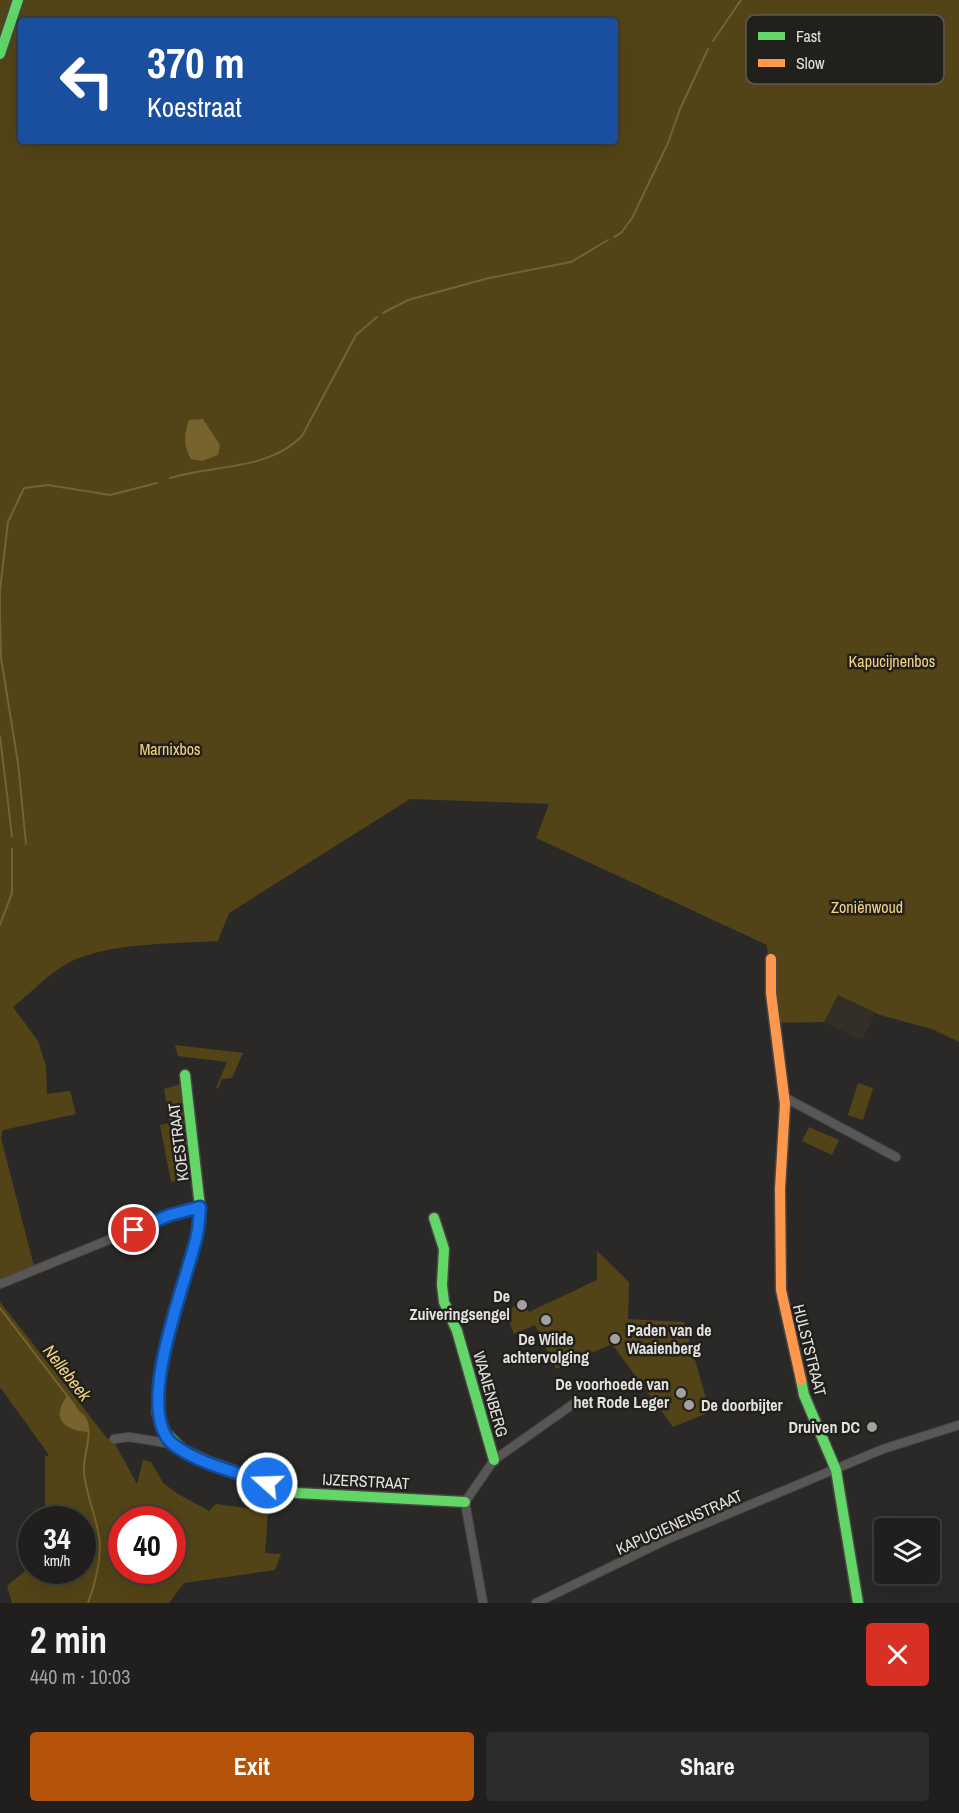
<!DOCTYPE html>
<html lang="en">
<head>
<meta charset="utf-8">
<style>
	body { margin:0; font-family:"Archivo Narrow",sans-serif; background:#2d2c2a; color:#f1f3f6; height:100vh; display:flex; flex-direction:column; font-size:22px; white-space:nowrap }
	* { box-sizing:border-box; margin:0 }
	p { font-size:20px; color:#a2a2a4 }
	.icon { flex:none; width:33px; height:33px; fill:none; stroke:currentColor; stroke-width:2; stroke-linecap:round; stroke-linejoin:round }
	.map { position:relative; height:1603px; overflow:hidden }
	.sheet { display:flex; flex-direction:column; background:#201f1d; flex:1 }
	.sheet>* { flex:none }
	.hud { position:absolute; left:18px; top:18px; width:600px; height:126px; border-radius:6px; box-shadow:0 6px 24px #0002,0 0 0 2px #3d3d3b; background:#1a4fa0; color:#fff; overflow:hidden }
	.controls { position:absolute; left:874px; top:1518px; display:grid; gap:12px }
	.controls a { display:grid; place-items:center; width:66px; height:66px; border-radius:6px; background:#201f1d; box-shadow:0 6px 24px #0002,0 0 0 2px #3d3d3b; font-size:30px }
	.speed { position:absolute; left:18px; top:1506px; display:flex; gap:12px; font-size:30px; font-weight:700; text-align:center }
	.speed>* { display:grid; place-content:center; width:78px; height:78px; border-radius:50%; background:#201f1d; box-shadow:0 6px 24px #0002,0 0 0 2px #3d3d3b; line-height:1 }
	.speed small { font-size:15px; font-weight:400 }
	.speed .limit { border:9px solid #d22; background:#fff; color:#111 }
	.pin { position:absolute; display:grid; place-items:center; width:51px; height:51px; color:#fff; margin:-26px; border:3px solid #fff; border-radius:50%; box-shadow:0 2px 6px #0007 }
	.me { position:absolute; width:66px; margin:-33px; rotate:290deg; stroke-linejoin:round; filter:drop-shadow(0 0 4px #0008) }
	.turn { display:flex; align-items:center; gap:21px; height:126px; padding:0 30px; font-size:27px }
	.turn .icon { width:78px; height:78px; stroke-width:2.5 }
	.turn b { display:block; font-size:42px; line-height:51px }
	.round { display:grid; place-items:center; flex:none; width:63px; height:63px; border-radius:6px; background:#2d2c2a }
	.overview { display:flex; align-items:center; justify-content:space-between; height:102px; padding:0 30px }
	h1 { font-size:36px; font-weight:700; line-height:45px }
	.action { display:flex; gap:12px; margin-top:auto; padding:12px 30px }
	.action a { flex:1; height:69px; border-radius:6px; background:#b45309; color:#fff; font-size:24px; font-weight:700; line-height:69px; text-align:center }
	.action a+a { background:#2d2c2a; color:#f1f3f6 }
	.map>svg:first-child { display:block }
	.built { fill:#332f26 }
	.green { fill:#534417; fill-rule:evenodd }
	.water { fill:#76632d }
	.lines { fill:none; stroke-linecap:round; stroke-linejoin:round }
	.stream { stroke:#76632d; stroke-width:2 }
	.street-casing { stroke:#484746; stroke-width:10 }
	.fast-casing { stroke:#484746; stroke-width:13 }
	.slow-casing { stroke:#484746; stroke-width:13 }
	.street { stroke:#585755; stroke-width:8 }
	.fast { stroke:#63d668; stroke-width:10 }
	.slow { stroke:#ff974d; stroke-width:10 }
	.route-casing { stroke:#114b97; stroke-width:15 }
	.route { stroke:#1a73e8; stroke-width:10 }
	.poi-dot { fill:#a2a19e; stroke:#22201c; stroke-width:2 }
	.labels { text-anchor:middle; stroke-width:5; stroke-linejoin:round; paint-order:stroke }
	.park-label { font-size:16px; fill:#f3d47d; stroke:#22201c }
	.street-label { font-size:16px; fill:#e2e1de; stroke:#22201c }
	.poi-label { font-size:16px; font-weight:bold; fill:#e2e1de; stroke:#22201c; text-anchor:end }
	.water-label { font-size:18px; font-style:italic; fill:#f1d27c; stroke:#22201c }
	.key { fill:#22201c; stroke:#5c5a56; stroke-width:1.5 }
	.key-label { font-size:16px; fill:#e2e1de }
</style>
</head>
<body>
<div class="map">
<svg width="959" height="1603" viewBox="0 0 959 1603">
	<rect width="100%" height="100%" fill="#2b2927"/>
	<path class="built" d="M 838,995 L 875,1013 L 862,1040 L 824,1022 Z"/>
	<path class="green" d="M 0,0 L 959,0 L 959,1042 L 932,1029 L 880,1015 L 838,995 L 824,1022 L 773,1023 L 767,945 L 536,838 L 549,804 L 410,799 L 229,913 L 218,941 C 173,944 108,942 68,963 C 48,974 31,993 13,1007 L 38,1041 L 46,1066 L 47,1094 L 70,1091 L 76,1114 L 3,1130 L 1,1138 L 34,1266 L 0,1279 ZM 21,21 L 615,21 L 615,141 L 21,141 Z
		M 175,1045 L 243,1053 L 232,1078 L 222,1079 L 218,1089 L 216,1088 L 227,1062 L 178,1056 Z
		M 858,1083 L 873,1088 L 863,1120 L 848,1115 Z
		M 181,1084 L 192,1178 L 171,1182 L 160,1125 L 170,1123 L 164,1089 Z
		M 809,1127 L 839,1140 L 832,1155 L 802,1141 Z
		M 597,1251 L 629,1282 L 628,1319 L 684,1322 L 710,1412 L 673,1427 L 612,1344 L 556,1369 L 535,1325 L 514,1334 L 505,1312 L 523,1301 L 529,1312 L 597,1280 Z
		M 0,1302 L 107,1438 L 114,1442 L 137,1484 L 143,1460 L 151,1462 L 163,1483 L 178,1494 L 209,1511 L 216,1504 L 268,1511 L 265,1553 L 281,1554 L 275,1570 L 184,1583 L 169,1603 L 12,1603 L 7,1586 L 31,1566 L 32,1570 L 82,1570 L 82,1520 L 45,1519 L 45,1457 L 49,1455 L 0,1387 ZM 122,1520 L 172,1520 L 172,1570 L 122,1570 Z"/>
	<path class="water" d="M 203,419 L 220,445 L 218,455 L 202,461 L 191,459 C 183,447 184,433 189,420 Z
		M 67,1396 L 87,1420 L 88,1432 C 63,1430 51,1418 67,1396 Z"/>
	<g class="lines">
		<path class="stream" d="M 713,41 L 741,0
			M 614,237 L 621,233 L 632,218 L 668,143 L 680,109 L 708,49
			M 383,313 L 408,300 L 489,278 L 571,262 L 608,240
			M 170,478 C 214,464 268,471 302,436 L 356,335 L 377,317
			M 0,736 L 12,836
			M 26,844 L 18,763 L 1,658 L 0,615 L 0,590 L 8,522 L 24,488 L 48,485 L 110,495 L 157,483
			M 0,925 L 12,893 L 12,849
			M 0,1308 L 75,1406
			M 83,1415 C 96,1432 82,1454 84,1473 C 86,1497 99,1521 100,1545 C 100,1565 95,1584 88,1603"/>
		<defs>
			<path id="street" d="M 784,1097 L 896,1157
				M 0,1284 L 170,1215 L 200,1207
				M 114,1439 L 129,1437 L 172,1444
				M 483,1603 L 465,1502 L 494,1460 L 576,1402
				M 536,1603 L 666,1540 L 883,1449 L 959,1425"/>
			<path id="fast" d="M 0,54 L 18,0
				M 185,1075 L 200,1207 L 197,1236 L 161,1364 L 157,1412 L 165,1432 L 183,1450 L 207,1461 L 297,1493 L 465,1502
				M 434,1218 L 444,1249 L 442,1285 L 444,1302 L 457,1331 L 494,1460
				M 801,1380 L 804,1395 L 836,1470 L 858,1603"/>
			<path id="slow" d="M 771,959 L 771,993 L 785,1104 L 780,1189 L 781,1290 L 801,1380"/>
		</defs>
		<use href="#street" class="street-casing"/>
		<use href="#fast" class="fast-casing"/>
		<use href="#slow" class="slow-casing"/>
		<use href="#street" class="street"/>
		<use href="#fast" class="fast"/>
		<use href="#slow" class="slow"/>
	</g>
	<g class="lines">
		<defs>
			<path id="route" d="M 134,1230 L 170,1215 L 200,1207 C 199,1218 199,1229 196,1239 C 186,1283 132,1413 174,1445 C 199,1464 237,1472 267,1483"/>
		</defs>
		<use href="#route" class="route-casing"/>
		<use href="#route" class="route"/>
	</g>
	<g class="poi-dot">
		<circle cx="522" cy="1305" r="6"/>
		<circle cx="546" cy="1320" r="6"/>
		<circle cx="615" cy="1339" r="6"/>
		<circle cx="681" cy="1393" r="6"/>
		<circle cx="689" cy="1405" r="6"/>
		<circle cx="872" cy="1427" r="6"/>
	</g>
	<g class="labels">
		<g class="park-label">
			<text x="892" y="667">Kapucijnenbos</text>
			<text x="170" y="755">Marnixbos</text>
			<text x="867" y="913">Zoniënwoud</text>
		</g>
		<g class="street-label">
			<text transform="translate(178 1142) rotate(-97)" y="6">KOESTRAAT</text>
			<text transform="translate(810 1350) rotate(76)" y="6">HULSTSTRAAT</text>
			<text transform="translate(491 1394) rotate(74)" y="6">WAAIENBERG</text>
			<text transform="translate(366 1481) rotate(3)" y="6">IJZERSTRAAT</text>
			<text transform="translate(679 1522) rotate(-24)" y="6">KAPUCIENENSTRAAT</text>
		</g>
		<g class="poi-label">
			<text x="510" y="1302">De<tspan x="510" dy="18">Zuiveringsengel</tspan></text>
			<text x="627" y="1336" text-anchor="start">Paden van de<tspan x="627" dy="18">Waaienberg</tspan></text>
			<text x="546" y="1345" text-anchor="middle">De Wilde<tspan x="546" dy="18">achtervolging</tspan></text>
			<text x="669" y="1390">De voorhoede van<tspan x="669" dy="18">het Rode Leger</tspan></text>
			<text x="701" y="1411" text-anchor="start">De doorbijter</text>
			<text x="860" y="1433">Druiven DC</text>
		</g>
		<g class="water-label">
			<text transform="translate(67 1373) rotate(52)" y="6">Nellebeek</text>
		</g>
	</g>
	<rect x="746" y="15" width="198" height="69" rx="9" class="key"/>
	<rect x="758" y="32" width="27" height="8" fill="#63d668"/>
	<rect x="758" y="59" width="27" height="8" fill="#ff974d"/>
	<g class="key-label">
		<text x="796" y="42">Fast</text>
		<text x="796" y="69">Slow</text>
	</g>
</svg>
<div class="controls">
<a><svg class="icon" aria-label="layers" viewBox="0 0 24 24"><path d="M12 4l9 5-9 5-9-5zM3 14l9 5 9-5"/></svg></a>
</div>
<div class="speed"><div>34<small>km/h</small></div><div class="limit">40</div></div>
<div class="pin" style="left:134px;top:1230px;background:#d93025"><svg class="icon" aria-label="arrive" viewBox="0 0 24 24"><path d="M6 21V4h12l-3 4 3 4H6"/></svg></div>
<svg class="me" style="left:267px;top:1483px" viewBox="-20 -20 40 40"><circle r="17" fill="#1a73e8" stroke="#fff" stroke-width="3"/><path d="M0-11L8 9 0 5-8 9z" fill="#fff"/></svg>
<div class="hud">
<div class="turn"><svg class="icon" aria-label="left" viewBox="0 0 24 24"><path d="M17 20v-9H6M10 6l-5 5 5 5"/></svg><div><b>370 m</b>Koestraat</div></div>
</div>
</div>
<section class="sheet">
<div class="overview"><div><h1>2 min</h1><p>440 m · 10:03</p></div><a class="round" style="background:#d93025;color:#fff"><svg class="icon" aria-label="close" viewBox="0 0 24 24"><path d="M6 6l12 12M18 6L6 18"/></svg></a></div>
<div class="action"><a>Exit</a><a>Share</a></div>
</section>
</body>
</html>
